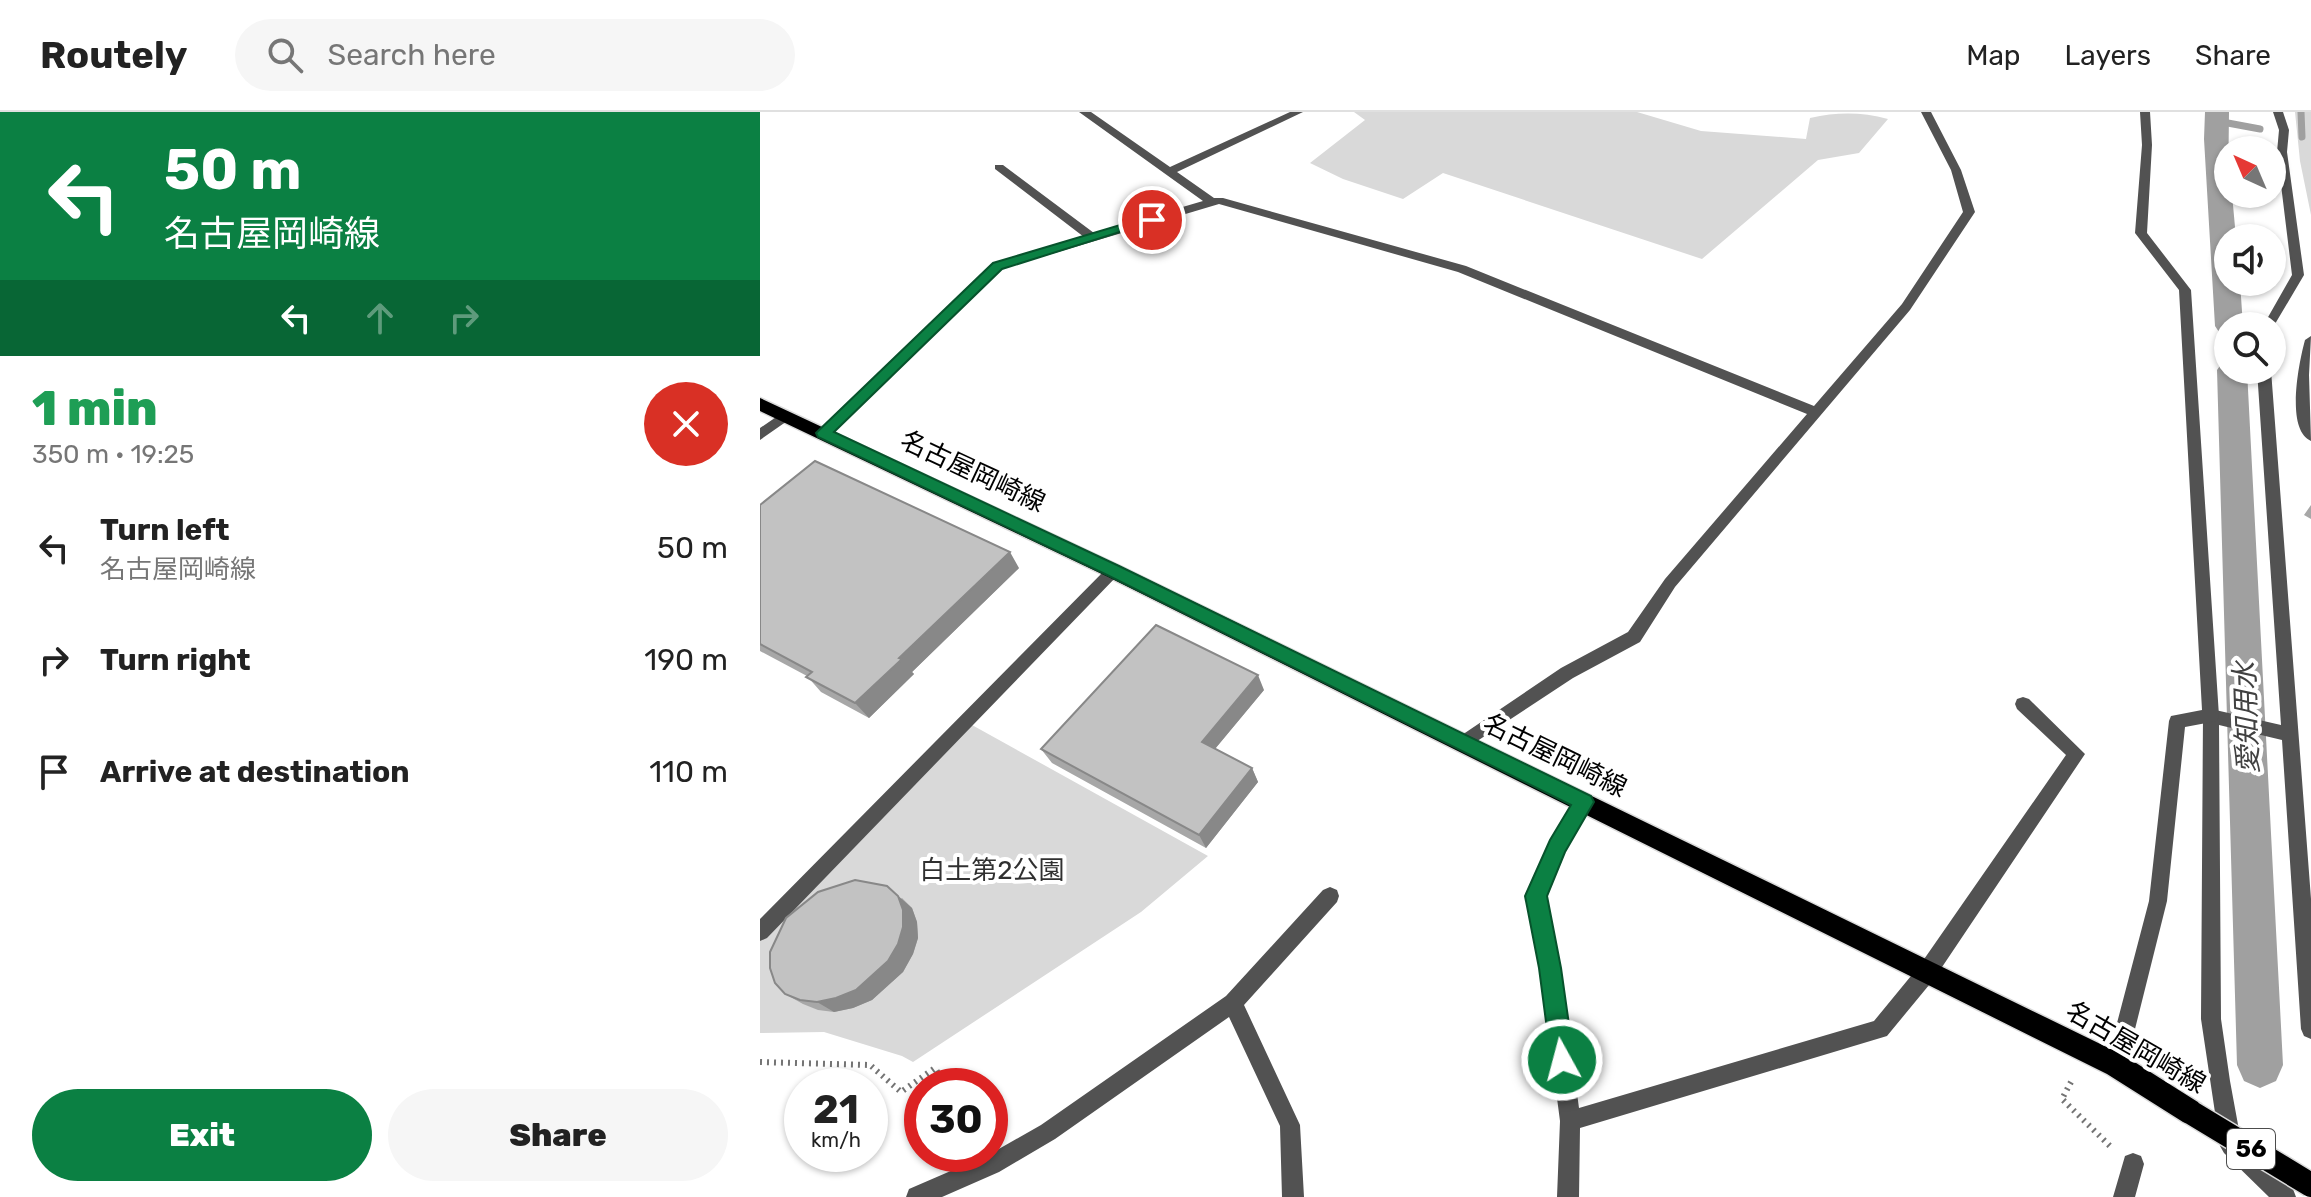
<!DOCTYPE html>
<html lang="en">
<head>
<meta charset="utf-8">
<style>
	body { margin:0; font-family:Rubik,"Noto Sans JP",sans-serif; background:#f6f6f6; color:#222; height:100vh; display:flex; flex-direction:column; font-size:30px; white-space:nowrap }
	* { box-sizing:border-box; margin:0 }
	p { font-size:26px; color:#767676 }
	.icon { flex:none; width:44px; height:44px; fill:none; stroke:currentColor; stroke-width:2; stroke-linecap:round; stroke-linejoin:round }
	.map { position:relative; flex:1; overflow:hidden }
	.sheet { display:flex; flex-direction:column; background:#fff; width:760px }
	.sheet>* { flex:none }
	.hud { background:#0b8043; color:#fff; overflow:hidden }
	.needle { width:52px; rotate:316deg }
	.controls { position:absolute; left:1454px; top:24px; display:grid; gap:16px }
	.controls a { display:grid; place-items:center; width:72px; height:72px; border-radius:50%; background:#fff; box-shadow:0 2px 6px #0004; font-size:40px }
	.speed { position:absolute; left:24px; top:956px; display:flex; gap:16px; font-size:40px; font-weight:700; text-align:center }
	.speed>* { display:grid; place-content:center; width:104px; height:104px; border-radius:50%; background:#fff; box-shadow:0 2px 6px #0004; line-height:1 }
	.speed small { font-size:20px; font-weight:400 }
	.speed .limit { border:12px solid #d22; background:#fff; color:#111 }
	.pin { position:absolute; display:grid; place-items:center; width:68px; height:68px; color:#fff; margin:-34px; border:4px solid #fff; border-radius:50%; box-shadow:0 2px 8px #0007 }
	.me { position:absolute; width:88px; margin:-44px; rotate:353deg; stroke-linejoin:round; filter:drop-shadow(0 0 6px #0008) }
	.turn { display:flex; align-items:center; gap:28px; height:168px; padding:0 32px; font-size:36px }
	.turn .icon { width:104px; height:104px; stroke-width:2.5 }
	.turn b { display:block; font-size:56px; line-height:68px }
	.lanes { display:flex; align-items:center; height:76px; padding:0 32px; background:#0003; justify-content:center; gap:40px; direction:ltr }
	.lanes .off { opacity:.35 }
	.round { display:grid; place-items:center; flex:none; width:84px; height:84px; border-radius:42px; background:#f6f6f6 }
	.head { display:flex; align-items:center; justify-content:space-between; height:136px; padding:0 32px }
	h1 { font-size:48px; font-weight:800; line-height:60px; color:#1e9e55 }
	.button { display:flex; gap:16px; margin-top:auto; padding:16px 32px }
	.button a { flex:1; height:92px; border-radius:48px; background:#0b8043; color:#fff; font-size:32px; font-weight:800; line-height:92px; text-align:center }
	.button a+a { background:#f6f6f6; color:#222 }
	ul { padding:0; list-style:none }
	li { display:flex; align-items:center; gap:24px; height:112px; padding:0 32px }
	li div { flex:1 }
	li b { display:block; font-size:30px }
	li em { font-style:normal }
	header { display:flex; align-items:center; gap:48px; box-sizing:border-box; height:112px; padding:0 40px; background:#fff; border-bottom:2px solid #e0e0e0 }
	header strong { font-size:38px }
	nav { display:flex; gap:44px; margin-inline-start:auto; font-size:28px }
	.search { width:560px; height:72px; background:#f6f6f6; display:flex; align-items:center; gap:20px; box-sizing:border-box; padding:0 28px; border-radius:44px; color:#767676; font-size:30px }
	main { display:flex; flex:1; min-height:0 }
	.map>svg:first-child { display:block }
	.green { fill:#d9d9d9 }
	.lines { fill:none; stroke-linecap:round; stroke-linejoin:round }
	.stream { stroke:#a0a0a0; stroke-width:7 }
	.canal { fill:#a0a0a0; fill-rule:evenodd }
	.primary-casing { stroke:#dbdbdb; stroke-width:3 }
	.path { stroke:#747474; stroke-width:6; stroke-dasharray:2 5; stroke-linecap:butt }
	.lane { fill:#525252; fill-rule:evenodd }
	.street { fill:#525252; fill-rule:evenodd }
	.primary { fill:#000; fill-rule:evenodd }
	.primary-bridge-casing { stroke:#dbdbdb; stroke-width:27; stroke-linecap:butt }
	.primary-bridge { stroke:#000; stroke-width:24 }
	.wall { fill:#a7a7a7 }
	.shaded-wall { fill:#888 }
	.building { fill:#c2c2c2; stroke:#888; stroke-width:2 }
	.route { fill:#0b8043; stroke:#07532c; stroke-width:2 }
	.labels { text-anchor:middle; stroke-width:8; stroke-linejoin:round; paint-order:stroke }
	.shield { fill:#fff; stroke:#4c4c4c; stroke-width:2 }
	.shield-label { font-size:24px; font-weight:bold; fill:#000 }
	.street-label { font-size:26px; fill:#000; stroke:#fff }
	.park-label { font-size:26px; fill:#303030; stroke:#fff }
	.water-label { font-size:28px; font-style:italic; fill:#414141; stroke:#fff }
</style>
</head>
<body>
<header>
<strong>Routely</strong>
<div class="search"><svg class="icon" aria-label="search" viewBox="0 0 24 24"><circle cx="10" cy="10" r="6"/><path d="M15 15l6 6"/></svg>Search here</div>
<nav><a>Map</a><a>Layers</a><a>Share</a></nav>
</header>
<main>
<section class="sheet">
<div class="hud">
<div class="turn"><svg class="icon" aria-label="left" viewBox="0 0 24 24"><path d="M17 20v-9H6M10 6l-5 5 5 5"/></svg><div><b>50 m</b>名古屋岡崎線</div></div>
<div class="lanes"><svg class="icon" aria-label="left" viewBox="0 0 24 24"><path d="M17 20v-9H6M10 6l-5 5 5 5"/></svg><svg class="icon off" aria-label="ahead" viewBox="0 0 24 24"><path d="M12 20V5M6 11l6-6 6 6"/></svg><svg class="icon off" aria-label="right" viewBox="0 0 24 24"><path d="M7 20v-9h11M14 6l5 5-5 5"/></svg></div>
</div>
<div class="head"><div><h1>1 min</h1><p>350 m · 19:25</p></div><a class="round" style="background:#d93025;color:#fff"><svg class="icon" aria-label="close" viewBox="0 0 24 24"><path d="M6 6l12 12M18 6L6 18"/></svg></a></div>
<ul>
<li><svg class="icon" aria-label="left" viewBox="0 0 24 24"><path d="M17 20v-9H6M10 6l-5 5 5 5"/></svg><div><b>Turn left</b><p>名古屋岡崎線</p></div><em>50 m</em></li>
<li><svg class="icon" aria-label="right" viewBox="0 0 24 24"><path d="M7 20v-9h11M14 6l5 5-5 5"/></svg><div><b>Turn right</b></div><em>190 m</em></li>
<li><svg class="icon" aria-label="arrive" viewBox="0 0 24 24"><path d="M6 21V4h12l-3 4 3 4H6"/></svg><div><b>Arrive at destination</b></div><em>110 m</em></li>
</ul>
<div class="button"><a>Exit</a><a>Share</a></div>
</section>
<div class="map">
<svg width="1551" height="1085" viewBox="0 0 1551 1085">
	<rect width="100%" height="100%" fill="#fff"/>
	<path class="green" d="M 594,0 L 877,0 L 941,19 L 1046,27 L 1050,6 C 1078,0 1101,0 1128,7 L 1099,41 L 1058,48 L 942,147 L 683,61 L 643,87 L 583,67 L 550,51 L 605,8 Z
		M 1535,0 L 1551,0 L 1551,103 L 1540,49 Z
		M 212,613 L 448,744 L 381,800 L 153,950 L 142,944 L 64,920 L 0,921 L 0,828 Z"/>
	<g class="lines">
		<path class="stream" d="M 1541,0 L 1542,25
			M 1457,9 L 1500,17"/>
		<path class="canal" d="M 1445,0 L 1469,0 L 1468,82 L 1472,82 L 1476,126 L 1468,126 L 1468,170 L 1480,170 L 1483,214 L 1468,214 L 1468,223 L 1459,220 L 1455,214 L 1444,27 Z
			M 1468,249 L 1468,258 L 1487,258 L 1523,953 L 1516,969 L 1500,976 L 1484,969 L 1477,953 L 1457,258 L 1462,251 Z"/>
		<defs>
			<path id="primary" d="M 0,286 L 360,454 L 1365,944 L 1441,992 L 1445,1001 L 1441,1010 L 1432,1014 L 1423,1010 L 1347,962 L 346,464 L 0,299 Z"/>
		</defs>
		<use href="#primary" class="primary-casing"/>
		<path class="path" d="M 0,950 L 110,953 L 141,980 L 175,956 L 185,974
			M 1311,970 L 1302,987 L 1353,1037"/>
		<path class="lane" d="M 1513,0 L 1523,0 L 1529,18 L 1527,40 L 1544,163 L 1512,217 L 1512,214 L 1503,214 L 1532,163 L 1517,40 L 1519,18 Z
			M 1497,258 L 1511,258 L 1551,787 L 1551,927 L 1544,924 L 1541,917 L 1522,628 L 1459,613 L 1461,907 L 1470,969 L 1481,1029 L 1533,1077 L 1536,1085 L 1509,1085 L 1464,1041 L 1460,1034 L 1441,907 L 1443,604 L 1445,599 L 1451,597 L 1521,613 Z"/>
		<path class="street" d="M 319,0 L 331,0 L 410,55 L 530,0 L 543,0 L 417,60 L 454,86 L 463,86 L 706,154 L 1054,294 L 1142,192 L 1203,100 L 1191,58 L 1161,0 L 1171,0 L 1201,58 L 1215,100 L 1150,198 L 915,475 L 880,530 L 813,566 L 702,639 L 696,637 L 694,632 L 696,627 L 801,556 L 868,520 L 905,467 L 1047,302 L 698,160 L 459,92 L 241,157 L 69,324 L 59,324 L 57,321 L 59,318 L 233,151 L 324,125 L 235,57 L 235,53 L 243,53 L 334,121 L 443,89 Z
			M 1380,0 L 1390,0 L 1392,33 L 1387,121 L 1431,178 L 1459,604 L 1457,609 L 1425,615 L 1407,789 L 1366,953 L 1363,960 L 1356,963 L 1349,960 L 1346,953 L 1389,789 L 1409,609 L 1411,604 L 1442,598 L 1419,178 L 1375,121 L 1382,33 Z
			M 1551,224 L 1549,263 L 1551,329 C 1525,318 1539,250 1545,228 Z
			M 25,299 L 32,304 L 30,307 L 0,328 L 0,316 Z
			M 353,453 L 358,455 L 361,459 L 358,463 L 7,826 L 0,829 L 0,807 L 348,455 Z
			M 1263,585 L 1269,587 L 1325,642 L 1174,867 L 1127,924 L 820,1016 L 819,1085 L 797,1085 L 800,1009 L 780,856 L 767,784 L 791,729 L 818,684 L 824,682 L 830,684 L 833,690 L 804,740 L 785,784 L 800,856 L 819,996 L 1114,909 L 1160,853 L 1306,643 L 1257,597 L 1255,592 L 1257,587 Z
			M 570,775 L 577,778 L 579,784 L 577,790 L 484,893 L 540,1013 L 544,1085 L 522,1085 L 520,1014 L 469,905 L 295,1027 L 239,1060 L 182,1085 L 146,1085 L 149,1077 L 230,1042 L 281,1013 L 466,884 L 563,778 Z
			M 1373,1041 L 1381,1044 L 1384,1052 L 1375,1085 L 1353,1085 L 1365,1044 Z"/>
		<use href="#primary" class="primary"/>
		<defs>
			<path id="primary-bridge" d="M 1432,1001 L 1551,1073"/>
		</defs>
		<use href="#primary-bridge" class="primary-bridge-casing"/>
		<use href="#primary-bridge" class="primary-bridge"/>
	</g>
	<path class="wall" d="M 0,393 L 259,456 L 152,560 L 154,562 L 109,606 L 61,580 L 47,564 L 0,539 Z
		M 1551,393 L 1551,407 L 1544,403 Z
		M 504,578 L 455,637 L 492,656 L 498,670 L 446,736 L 292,651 L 281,637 Z
		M 142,786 L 152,796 L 157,810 L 158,826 L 153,842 L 143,860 L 112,888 L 93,896 L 74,900 L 58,898 L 43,892 L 25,882 Z"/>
	<path class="shaded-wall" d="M 250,440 L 259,456 L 152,560 L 154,562 L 109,606 L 95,591 L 139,546 Z
		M 498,563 L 504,578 L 449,644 L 442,630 Z
		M 492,656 L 498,670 L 446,736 L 439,723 Z
		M 127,774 L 152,796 L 157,810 L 158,826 L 153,842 L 143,860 L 112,888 L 93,896 L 74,900 L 57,890 Z"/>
	<path class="building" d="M 55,349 L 250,440 L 139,546 L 142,547 L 95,591 L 46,565 L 52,560 L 0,532 L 0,393 Z
		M 396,513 L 498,563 L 442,630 L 492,656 L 439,723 L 281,637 Z
		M 95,768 L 127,774 L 138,784 L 143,798 L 143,815 L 138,832 L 128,849 L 96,878 L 76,886 L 57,890 L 40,888 L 25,882 L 15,871 L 10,856 L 10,840 L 26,806 L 58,780 Z"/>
	<path class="route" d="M 387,105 L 398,108 L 242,157 L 74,320 L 359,454 L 831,684 L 834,690 L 805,740 L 787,784 L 801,856 L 814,948 L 811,956 L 802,960 L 794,956 L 791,948 L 779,856 L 765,784 L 790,728 L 811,693 L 347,463 L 58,325 L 56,321 L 233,151 Z"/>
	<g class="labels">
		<rect class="shield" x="1467" y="1017" width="48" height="40" rx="6"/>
		<g class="shield-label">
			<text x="1491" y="1045">56</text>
		</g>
		<g class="street-label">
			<text transform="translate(213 359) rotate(25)" y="9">名古屋岡崎線</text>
			<text transform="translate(795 643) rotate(26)" y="9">名古屋岡崎線</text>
			<text transform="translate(1376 935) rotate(30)" y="9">名古屋岡崎線</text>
		</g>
		<g class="park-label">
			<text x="232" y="767">白土第2公園</text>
		</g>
		<g class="water-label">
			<text transform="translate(1486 606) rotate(-92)" y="10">愛知用水</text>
		</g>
	</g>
</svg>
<div class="controls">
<a><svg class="needle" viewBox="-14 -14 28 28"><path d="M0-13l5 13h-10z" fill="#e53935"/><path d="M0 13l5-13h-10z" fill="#767676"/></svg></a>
<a><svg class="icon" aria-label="sound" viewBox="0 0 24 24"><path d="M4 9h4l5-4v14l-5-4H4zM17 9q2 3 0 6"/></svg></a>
<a><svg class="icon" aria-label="search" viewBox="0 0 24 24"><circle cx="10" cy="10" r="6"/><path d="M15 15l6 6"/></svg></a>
</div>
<div class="speed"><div>21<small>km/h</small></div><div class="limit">30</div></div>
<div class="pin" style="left:392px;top:108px;background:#d93025"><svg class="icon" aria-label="arrive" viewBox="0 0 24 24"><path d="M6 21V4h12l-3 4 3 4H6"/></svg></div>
<svg class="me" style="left:802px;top:948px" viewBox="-20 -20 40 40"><circle r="17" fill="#0b8043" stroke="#fff" stroke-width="3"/><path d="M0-11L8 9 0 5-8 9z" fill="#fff"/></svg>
</div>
</main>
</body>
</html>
